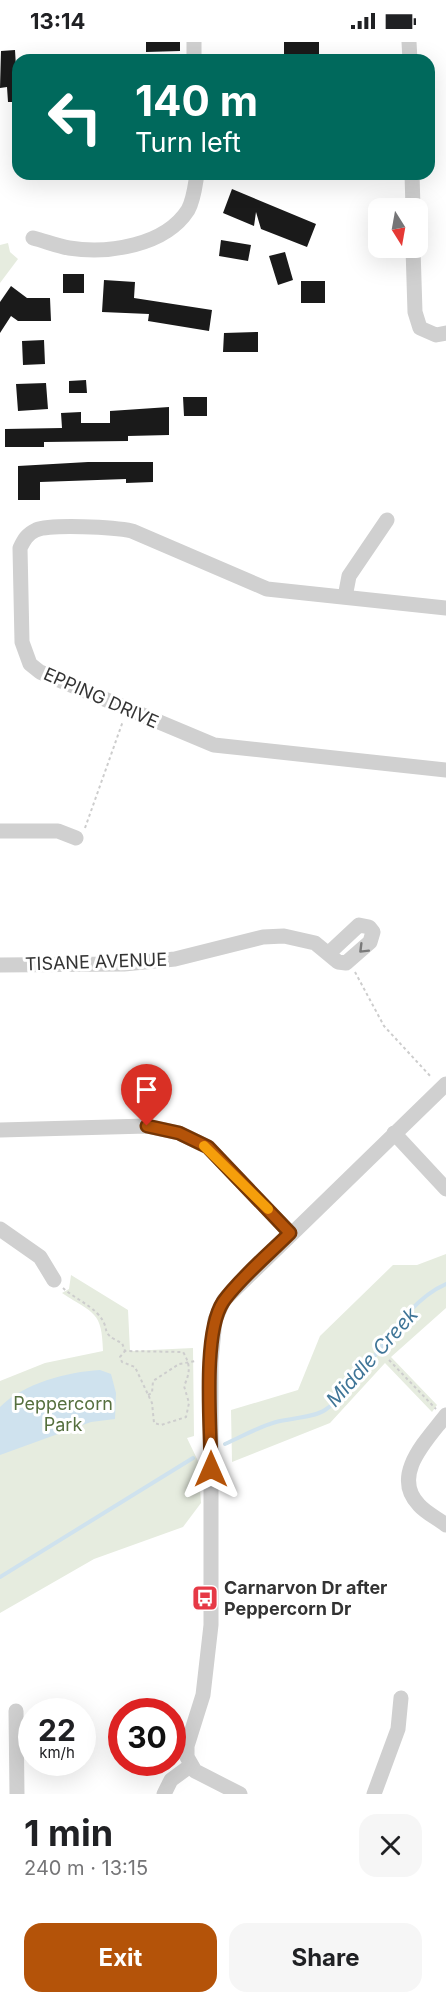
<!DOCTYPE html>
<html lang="en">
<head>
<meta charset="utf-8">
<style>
	body { margin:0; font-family:Inter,sans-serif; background:#f6f6f6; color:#202124; height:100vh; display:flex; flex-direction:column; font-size:22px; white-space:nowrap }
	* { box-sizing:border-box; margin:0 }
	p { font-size:20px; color:#757577 }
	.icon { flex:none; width:33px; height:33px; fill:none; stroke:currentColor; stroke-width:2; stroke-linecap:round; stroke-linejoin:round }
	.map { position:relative; height:1752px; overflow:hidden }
	.drawer { display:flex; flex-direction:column; background:#fff; flex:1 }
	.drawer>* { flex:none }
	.banner { position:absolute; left:12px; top:12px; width:423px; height:126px; border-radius:18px; box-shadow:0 6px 24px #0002; background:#00695c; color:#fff; overflow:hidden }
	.needle { width:39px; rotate:169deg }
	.buttons { position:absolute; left:368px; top:156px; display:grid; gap:12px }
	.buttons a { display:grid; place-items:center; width:60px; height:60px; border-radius:12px; background:#fff; box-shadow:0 6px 24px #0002; font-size:30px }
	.speed { position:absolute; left:18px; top:1656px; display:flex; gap:12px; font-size:30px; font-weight:700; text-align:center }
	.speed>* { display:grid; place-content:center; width:78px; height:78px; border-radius:50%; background:#fff; box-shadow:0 6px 24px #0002; line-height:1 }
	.speed small { font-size:15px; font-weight:400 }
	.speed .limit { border:9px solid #d22; background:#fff; color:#111 }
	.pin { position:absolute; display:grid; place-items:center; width:51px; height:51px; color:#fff; margin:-62px -26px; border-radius:50% 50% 50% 0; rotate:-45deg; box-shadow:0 0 6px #0007 }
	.pin .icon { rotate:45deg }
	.me { position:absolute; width:66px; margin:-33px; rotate:0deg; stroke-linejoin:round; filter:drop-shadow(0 0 4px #0008) }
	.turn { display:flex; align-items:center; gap:21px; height:126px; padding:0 24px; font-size:27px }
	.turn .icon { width:78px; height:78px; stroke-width:2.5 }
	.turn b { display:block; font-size:42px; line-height:51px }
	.round { display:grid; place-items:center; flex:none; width:63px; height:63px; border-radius:18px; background:#f6f6f6 }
	.head { display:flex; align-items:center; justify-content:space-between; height:102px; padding:0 24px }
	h1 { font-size:36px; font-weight:700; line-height:45px }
	.cta { display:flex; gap:12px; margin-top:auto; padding:12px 24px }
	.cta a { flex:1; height:69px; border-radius:18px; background:#b45309; color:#fff; font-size:24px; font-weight:700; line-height:69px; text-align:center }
	.cta a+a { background:#f6f6f6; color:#202124 }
	.status { display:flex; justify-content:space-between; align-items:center; height:42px; padding:0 30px; background:#fff; direction:ltr }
	.status svg { height:16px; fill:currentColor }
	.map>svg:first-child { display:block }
	.green { fill:#e6ecdf }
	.water { fill:#cfe2ee }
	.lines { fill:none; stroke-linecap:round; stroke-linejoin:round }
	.stream { stroke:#cfe2ee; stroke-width:4 }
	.building { fill:#1a1a1a }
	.path { stroke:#cdcdcd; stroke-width:2; stroke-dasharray:3 3; stroke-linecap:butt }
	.minor { stroke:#d0d0d0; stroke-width:15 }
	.oneway { stroke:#7a7a7a }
	.route-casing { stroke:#753606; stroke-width:15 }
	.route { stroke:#b45309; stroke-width:10 }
	.slow { stroke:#f59e0b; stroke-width:10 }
	.labels { text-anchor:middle; stroke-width:6; stroke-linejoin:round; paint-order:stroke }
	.street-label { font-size:18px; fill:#333; stroke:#fff }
	.park-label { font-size:18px; fill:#56703f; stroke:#fff }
	.poi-label { font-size:18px; font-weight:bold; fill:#333; stroke:#fff; text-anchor:start }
	.water-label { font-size:20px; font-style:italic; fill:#3f7597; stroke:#fff }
</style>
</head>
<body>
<div class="status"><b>13:14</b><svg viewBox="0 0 49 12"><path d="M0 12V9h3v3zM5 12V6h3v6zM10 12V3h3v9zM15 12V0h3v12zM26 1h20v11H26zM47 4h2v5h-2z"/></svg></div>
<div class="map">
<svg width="446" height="1752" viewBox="0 0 446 1752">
	<rect width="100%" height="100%" fill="#fff"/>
	<path class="green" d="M 8,201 L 10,210 L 18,217 L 0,241 L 0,203 Z
		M 446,1212 L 446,1266 L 391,1315 L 437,1363 L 432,1370 L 385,1321 L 330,1381 L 232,1420 L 231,1368 L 298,1348 L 320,1294 L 393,1223 L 417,1223 Z
		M 71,1233 L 128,1268 L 130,1309 L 193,1306 L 194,1394 L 187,1396 L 198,1419 L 201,1461 L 183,1485 L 94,1517 L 0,1571 L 0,1339 L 45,1321 L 103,1309 C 102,1269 94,1272 62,1251 L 69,1247 Z"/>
	<path class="water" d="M 100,1328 L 111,1332 L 116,1351 L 115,1377 L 91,1380 L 0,1413 L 0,1365 C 24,1341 67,1330 100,1328 Z"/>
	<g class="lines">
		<path class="stream" d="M 225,1402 C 241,1395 258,1385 276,1380 C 290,1376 313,1376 325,1368 C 369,1339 396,1263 446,1242
			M 0,1535 L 193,1416"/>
	</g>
	<path class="building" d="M 146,0 L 180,0 L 180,9 L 146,10 Z
		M 284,0 L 319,0 L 319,18 L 284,18 Z
		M 15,8 L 18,60 L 8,60 L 7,45 L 0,46 L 1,9 Z
		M 232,147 L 316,182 L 307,205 L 261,187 L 256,170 L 254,184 L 223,171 Z
		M 221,198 L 251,203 L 248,219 L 219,214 Z
		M 285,210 L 293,238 L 278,243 L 269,214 Z
		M 63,232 L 84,232 L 84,251 L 63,251 Z
		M 104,238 L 135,240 L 134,256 L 212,268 L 209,289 L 148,279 L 149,272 L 102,270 Z
		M 301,239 L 325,239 L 325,261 L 301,261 Z
		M 11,244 L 27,256 L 50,256 L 51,279 L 18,279 L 11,274 L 0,291 L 0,260 Z
		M 258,290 L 258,310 L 223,310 L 224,291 Z
		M 44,298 L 45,322 L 23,323 L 22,299 Z
		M 86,338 L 87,351 L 69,351 L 69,339 Z
		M 46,341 L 48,367 L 18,369 L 16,342 Z
		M 183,355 L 207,355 L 207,374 L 184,374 Z
		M 169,365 L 169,393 L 128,394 L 128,399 L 44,400 L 44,405 L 5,405 L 5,387 L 62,386 L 61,371 L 81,370 L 81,381 L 110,381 L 110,369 Z
		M 88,420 L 153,420 L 153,440 L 126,441 L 126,437 L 40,440 L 40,458 L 18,458 L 18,424 Z"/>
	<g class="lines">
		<path class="path" d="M 85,786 L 123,679
			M 355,930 L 384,984 L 432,1036
			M 63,1246 C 73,1255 88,1262 97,1271 C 113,1288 97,1290 122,1301 L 125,1309 L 183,1310 C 191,1323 190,1331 184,1344 L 189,1361 L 186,1375 L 161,1383 L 154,1381 L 152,1361 L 135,1325 L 122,1320 L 120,1315 L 125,1309
			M 389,1318 L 436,1367
			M 148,1353 L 152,1351 L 153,1339 L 179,1322 L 196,1319"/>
		<path class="minor" d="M 194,0 L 194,18
			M 409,0 L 410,18
			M 412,132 L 413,166
			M 33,196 C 45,199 57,204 69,206 C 108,212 165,204 188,168 C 194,157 195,144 197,132
			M 413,206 L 415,270 L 420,286 L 436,293 L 446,291
			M 345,555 L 349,534 L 387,478
			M 446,566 L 267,547 L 132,489 C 114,485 51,482 36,488 C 27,492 24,498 20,506 L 22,600 L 30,622 L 40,630 L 214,703 L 446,728
			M 0,789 L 58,789 L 76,796
			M 0,923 L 124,922 L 175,917 L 263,895 L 284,894 L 315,901 L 338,920 L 346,921 L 370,900 L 373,890 L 369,885 L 359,883 L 329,911
			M 0,1088 L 147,1084 L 179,1091 L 208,1105 L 290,1191
			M 394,1091 L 446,1147
			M 0,1187 L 40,1215 L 54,1238
			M 446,1373 C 428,1397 390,1433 419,1463 C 426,1471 437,1476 446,1483
			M 16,1669 L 17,1752
			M 164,1752 L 171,1738 L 190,1724
			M 240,1752 L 195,1729 L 187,1715 L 187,1704 L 203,1653 L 211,1583 L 211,1319 L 215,1278 L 224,1258 L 446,1042
			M 374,1752 L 398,1687 L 401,1656"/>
	</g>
	<defs><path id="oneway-chevron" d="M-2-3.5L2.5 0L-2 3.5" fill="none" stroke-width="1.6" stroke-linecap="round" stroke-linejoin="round" transform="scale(1.5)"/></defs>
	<use class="oneway" href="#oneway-chevron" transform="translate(363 907) rotate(135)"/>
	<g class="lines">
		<defs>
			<path id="route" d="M 147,1084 L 179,1091 L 208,1105 L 290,1191 C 271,1210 238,1238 223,1260 C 202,1292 211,1387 211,1427"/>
		</defs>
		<use href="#route" class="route-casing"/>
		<use href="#route" class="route"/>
		<path class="slow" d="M 204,1104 L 268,1167"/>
	</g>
	<defs>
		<symbol id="bus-square" viewBox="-11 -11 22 22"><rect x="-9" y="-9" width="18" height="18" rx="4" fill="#e63946" stroke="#fff"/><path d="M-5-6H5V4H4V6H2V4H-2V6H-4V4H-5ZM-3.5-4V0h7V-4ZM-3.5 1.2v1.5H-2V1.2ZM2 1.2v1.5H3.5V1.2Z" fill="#fff"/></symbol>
	</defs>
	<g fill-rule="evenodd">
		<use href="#bus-square" x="190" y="1541" width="30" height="30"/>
	</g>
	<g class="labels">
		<g class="street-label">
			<text transform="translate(101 656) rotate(24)" y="6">EPPING DRIVE</text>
			<text transform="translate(96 920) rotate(-2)" y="6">TISANE AVENUE</text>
		</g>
		<g class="park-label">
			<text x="63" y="1368">Peppercorn<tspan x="63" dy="21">Park</tspan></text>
		</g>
		<g class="poi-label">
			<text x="224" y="1552">Carnarvon Dr after<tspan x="224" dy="21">Peppercorn Dr</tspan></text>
		</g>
		<g class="water-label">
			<text transform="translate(372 1315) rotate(-48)" y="7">Middle Creek</text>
		</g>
	</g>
</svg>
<div class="buttons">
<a><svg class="needle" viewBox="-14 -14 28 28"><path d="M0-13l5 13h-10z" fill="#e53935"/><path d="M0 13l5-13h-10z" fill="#757577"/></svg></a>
</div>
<div class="speed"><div>22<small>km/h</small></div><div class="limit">30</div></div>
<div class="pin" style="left:147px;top:1084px;background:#d93025"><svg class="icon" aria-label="arrive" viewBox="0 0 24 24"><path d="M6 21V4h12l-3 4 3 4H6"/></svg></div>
<svg class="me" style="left:211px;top:1427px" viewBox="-20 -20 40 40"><path d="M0-17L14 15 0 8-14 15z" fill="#b45309" stroke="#fff" stroke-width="4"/></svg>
<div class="banner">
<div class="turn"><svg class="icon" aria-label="left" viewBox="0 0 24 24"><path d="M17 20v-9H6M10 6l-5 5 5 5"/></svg><div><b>140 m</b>Turn left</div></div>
</div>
</div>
<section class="drawer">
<div class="head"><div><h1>1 min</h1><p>240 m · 13:15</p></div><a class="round"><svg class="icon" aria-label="close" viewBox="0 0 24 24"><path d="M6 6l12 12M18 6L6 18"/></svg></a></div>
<div class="cta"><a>Exit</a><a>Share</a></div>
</section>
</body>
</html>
